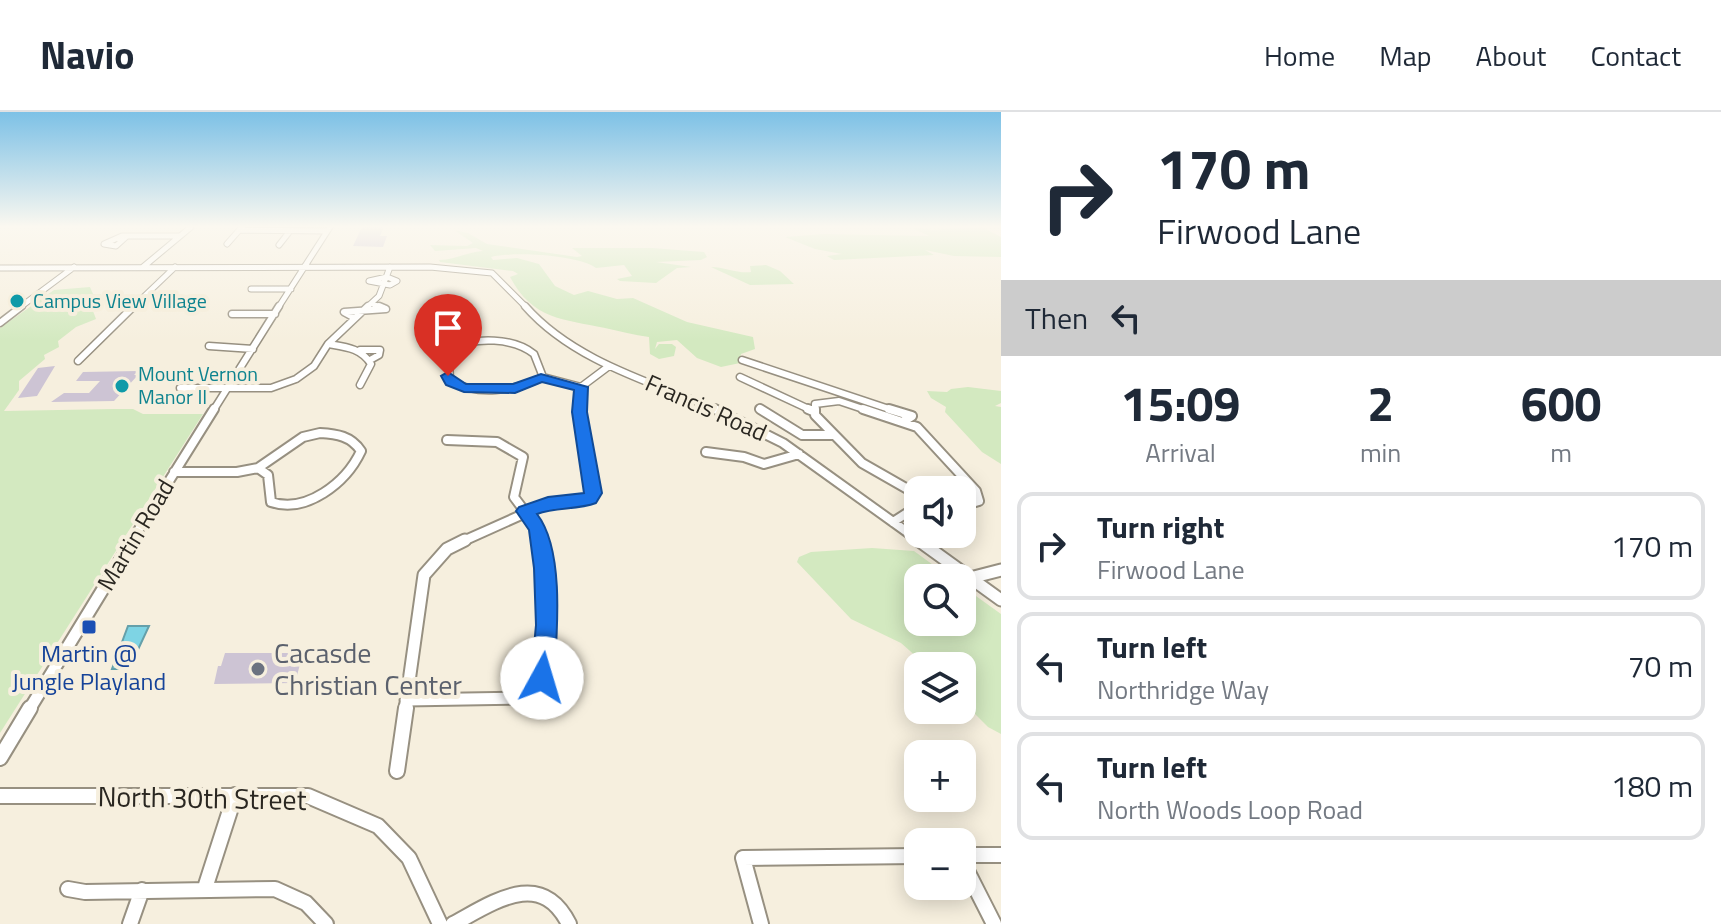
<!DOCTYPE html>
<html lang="en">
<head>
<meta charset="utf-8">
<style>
	body { margin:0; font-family:"Titillium Web",sans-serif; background:#f2f2f3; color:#1f2937; height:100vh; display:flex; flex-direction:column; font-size:30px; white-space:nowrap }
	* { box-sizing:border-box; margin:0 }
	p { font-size:26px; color:#747a83 }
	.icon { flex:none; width:44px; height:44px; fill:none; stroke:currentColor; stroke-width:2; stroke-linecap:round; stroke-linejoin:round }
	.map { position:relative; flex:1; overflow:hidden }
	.panel { display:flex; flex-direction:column; background:#fff; width:720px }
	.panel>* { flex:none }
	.banner { background:#fff; color:#1f2937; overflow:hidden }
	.controls { position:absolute; left:904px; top:364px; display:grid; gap:16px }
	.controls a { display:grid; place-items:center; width:72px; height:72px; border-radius:16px; background:#fff; box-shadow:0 4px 20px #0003; font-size:40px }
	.pin { position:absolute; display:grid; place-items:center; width:68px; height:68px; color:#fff; margin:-82px -34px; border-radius:50% 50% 50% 0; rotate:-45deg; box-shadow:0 0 8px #0007 }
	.pin .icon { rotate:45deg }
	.me { position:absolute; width:88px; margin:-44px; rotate:6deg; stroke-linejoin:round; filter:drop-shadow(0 0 6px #0008) }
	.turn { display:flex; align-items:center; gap:28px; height:168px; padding:0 24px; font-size:36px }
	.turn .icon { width:104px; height:104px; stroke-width:2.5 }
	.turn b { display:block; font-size:56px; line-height:68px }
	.then { display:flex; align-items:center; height:76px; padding:0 24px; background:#0003; gap:16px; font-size:30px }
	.eta { display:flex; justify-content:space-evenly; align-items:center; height:136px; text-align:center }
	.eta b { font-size:48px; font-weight:700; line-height:56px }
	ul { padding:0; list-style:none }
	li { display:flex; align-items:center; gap:24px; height:108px; margin:0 16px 12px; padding:0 8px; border:4px solid #e0e1e3; border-radius:16px }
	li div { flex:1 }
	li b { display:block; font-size:30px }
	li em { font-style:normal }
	header { display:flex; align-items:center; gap:48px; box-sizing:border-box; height:112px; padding:0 40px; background:#fff; border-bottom:2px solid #e0e1e3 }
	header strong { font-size:38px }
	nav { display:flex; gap:44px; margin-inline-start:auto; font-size:28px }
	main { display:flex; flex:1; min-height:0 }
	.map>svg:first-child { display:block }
	.green { fill:#d3e9c0 }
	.water { fill:#7ed4e4; stroke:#65a0aa; stroke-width:2 }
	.building { fill:#cdc4d4 }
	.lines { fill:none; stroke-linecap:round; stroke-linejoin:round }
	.minor-far4-casing { stroke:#979081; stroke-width:7 }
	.minor-far3-casing { stroke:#979081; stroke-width:9 }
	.minor-far2-casing { stroke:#979081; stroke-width:12 }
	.minor-far1-casing { stroke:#979081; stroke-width:15 }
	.minor-casing { stroke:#979081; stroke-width:18 }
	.minor-far4 { stroke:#fff; stroke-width:5 }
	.minor-far3 { stroke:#fff; stroke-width:6 }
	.minor-far2 { stroke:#fff; stroke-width:8 }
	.minor-far1 { stroke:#fff; stroke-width:11 }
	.minor { stroke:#fff; stroke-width:14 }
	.route { fill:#1a73e8; stroke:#114b97; stroke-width:2 }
	.culture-dot { fill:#0f9aa8; stroke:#f6efde; stroke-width:3 }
	.transit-dot { fill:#1a4fb4; stroke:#f6efde; stroke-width:3 }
	.worship-dot { fill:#6b7280; stroke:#f6efde; stroke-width:3 }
	.labels { text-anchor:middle; stroke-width:8; stroke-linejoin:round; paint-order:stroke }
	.far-culture-label { font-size:20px; fill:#0d838f; stroke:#f6efde; text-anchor:start }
	.street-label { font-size:24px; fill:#2a2721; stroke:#f6efde }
	.transit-label { font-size:24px; fill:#164399; stroke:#f6efde }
	.near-worship-label { font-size:28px; fill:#5b616d; stroke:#f6efde; text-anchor:start }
	.near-street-label { font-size:28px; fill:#2a2721; stroke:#f6efde }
</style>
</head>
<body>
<header>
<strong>Navio</strong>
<nav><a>Home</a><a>Map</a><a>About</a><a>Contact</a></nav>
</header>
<main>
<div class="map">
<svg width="1001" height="812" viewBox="0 0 1001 812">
	<rect width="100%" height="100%" fill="#f6efde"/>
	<path class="green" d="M 911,115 L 932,118 L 982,115 L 1001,125 L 1001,145 L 954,144 L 925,138 L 934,143 L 834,148 L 827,144 L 842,142 L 815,137 L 785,125 L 824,122 L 929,124 Z
		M 454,118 L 468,121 L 487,132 L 577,145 L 582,144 L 572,136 L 652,136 L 704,140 L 707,145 L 701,148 L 656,150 L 691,155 L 677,156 L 656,171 L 620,169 L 617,167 L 632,164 L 624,153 L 596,156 C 579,143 513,139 491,145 L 493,148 L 517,146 L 539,152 L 555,174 L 574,183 L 588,179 L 617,187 L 633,186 L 687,210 L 753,225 L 755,237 L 741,242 L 740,251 L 721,255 L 697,246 L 677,228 L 657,230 L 655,237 L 659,232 L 672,232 L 676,235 L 674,244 L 659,247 L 650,242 L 649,225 C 634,223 620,219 605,216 C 563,207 533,208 510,165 L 518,162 L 513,159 L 440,150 L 439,148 C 455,148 466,140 483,139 L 476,136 L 435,139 L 430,133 L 467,134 L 473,131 Z
		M 766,153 L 780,159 L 794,172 L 750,173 L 711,155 C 724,155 739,162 751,160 L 750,154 Z
		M 90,175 L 93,182 L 101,182 L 97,189 L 100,193 L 93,199 L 96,207 L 76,215 L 58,229 L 59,235 L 44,243 L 45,247 L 19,269 L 19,278 L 4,299 L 114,297 L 133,297 L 143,302 L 203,302 L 0,621 L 0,216 L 54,178 Z
		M 968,275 L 1001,279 L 1001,291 L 995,294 L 1001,295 L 1001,352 L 982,340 L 945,300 L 946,295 L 931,286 L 927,279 L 947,280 L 951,277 Z
		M 872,436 L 914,439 L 951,466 L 918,466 L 918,510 L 962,510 L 962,474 L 1001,502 L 1001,622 L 988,615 L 962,589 L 962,554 L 927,554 L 901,531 L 851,507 L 797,450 L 799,445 L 811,440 Z"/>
	<path class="water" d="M 128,514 L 149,514 L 129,557 L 112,557 Z"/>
	<path class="building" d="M 362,115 L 384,115 L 380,124 L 387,124 L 383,135 L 353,134 Z
		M 55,254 L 37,284 L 18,286 L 38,256 Z
		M 138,259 L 134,263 L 138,263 L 114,289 L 51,290 L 64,281 L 89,281 L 100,269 L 76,269 L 83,260 Z
		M 225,541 L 303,541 L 295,571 L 214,572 L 218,554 L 221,554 Z"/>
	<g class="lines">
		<defs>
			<path id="minor-far4" d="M 240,118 L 327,119
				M 126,125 L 116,134 L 104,132 L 122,124 L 180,124
				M 227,132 L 242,115
				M 279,133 L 290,119
				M 143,155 L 191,115
				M 0,156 L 430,155 L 492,161 L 527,196
				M 387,165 L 397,169 L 390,173 L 369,169 Z
				M 251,177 L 291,177
				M 372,192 L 384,196
				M 19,196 L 74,155
				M 132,196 L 175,155
				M 278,196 L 330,115
				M 366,196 L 379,184 L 390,155"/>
			<path id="minor-far3" d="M 525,194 C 574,250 654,271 720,299
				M 232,202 L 275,202
				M 355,206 L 344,200 L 386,197 L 379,194
				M 0,211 L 22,194
				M 328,232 C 346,235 361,236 371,252 L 360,273
				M 209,234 L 253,237
				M 360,238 L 380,238 L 379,243 L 370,248
				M 742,248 L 895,299
				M 78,249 L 134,194
				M 740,265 L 813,299
				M 541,266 C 513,279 478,284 450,269 L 449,248 L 453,237 C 475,224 514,226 534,242 L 543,265 L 581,275
				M 180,276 L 271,276 L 296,267 L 314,254 L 328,232 L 368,194
				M 760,297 L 763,299
				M 213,299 L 279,194
				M 581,299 L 581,275 L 609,254
				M 815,299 L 815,292 L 839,289 L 869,299"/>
			<path id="minor-far2" d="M 715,297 L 783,331 L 921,430
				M 760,297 L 802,323 L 833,323
				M 808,297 L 813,299
				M 815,297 L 815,303 L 862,351 L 918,383
				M 863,297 L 917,315 L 976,379 L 979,389 L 962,394
				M 889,297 L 912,304 L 904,309
				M 320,321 C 337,322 351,324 361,339 C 346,371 306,402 271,390 L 268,363 L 258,356 L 303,325 Z
				M 447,328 L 497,330 L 523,345 L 514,385 L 538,417 L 539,430
				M 706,340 L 744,345 L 764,352 L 799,342
				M 174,360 L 237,360 L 258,356
				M 893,410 L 918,394
				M 131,430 L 214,297
				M 461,430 L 548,391 L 590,387 L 593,381 L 580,297"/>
			<path id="minor-far1" d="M 918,428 L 1001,488
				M 970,466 L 1001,458
				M 406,588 L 520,586 L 535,578 L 542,566 L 547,496 L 539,428
				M 29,598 L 133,428
				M 405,598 L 424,463 L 447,437 L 465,428"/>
			<path id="minor" d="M 0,646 L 30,596
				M 397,659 L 406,596
				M 0,684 L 308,684 L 378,714 L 409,746 L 440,812
				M 962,743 L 1001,743
				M 962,749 L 994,812
				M 205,776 L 235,683
				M 68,777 L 85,780 L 275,777 L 306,791 L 326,812
				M 130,812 L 142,778
				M 453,812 C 494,790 541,756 569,812
				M 761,812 L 743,746 L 918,744"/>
		</defs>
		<use href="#minor-far4" class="minor-far4-casing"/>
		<use href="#minor-far3" class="minor-far3-casing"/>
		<use href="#minor-far2" class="minor-far2-casing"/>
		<use href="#minor-far1" class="minor-far1-casing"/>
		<use href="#minor" class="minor-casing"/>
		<use href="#minor-far4" class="minor-far4"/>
		<use href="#minor-far3" class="minor-far3"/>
		<use href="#minor-far2" class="minor-far2"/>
		<use href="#minor-far1" class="minor-far1"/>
		<use href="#minor" class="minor"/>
	</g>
	<linearGradient id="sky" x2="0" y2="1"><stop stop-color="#7dc1e6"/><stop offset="0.5" stop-color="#fbf8f0"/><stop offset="1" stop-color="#fbf8f0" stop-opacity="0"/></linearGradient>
	<rect width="1001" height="229" fill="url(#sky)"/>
	<path class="route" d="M 448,260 L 466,272 L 513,272 L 541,262 L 588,275 L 587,300 L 602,381 L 596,391 C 577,398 556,395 537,402 C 565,438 557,521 554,566 L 550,574 L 542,577 L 534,574 L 531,566 L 536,513 L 534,456 L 529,418 L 516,399 L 519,395 L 548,385 L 584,381 L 572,300 L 574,278 L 542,270 L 515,281 L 464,280 L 446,273 L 441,264 Z"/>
	<g class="culture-dot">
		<circle cx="17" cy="189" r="8"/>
		<circle cx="122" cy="274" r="8"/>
	</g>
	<rect class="transit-dot" x="81" y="507" width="16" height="16" rx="4"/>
	<circle class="worship-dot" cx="258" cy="557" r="8"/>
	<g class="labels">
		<g class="far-culture-label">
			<text x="33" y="196">Campus View Village</text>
			<text x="138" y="269">Mount Vernon<tspan x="138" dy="23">Manor II</tspan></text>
		</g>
		<g class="street-label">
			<text transform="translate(706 296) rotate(24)" y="8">Francis Road</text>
			<text transform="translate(136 423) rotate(-59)" y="8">Martin Road</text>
		</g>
		<g class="transit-label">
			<text x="89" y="550">Martin @<tspan x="89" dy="28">Jungle Playland</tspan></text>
		</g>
		<g class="near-worship-label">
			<text x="274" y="551">Cacasde<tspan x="274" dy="32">Christian Center</tspan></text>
		</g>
		<g class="near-street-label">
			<text transform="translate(202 686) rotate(1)" y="10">North 30th Street</text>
		</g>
	</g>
</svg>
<div class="controls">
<a><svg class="icon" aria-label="sound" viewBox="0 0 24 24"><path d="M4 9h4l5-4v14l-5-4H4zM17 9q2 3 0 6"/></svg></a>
<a><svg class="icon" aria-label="search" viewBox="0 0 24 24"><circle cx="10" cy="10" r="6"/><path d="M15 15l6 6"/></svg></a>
<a><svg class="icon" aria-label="layers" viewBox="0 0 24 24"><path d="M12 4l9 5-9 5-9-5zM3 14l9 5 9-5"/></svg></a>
<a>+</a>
<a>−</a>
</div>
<div class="pin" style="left:448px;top:264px;background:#d93025"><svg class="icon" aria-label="arrive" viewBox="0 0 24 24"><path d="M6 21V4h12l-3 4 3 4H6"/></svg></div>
<svg class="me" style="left:542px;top:566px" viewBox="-20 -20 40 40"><circle r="19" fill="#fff"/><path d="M0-13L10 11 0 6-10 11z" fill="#1a73e8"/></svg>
</div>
<section class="panel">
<div class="banner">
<div class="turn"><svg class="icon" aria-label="right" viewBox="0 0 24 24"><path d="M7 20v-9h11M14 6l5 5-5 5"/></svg><div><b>170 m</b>Firwood Lane</div></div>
<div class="then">Then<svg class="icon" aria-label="left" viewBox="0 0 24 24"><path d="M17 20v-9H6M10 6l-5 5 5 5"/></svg></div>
</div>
<div class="eta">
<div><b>15:09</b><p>Arrival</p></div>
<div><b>2</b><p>min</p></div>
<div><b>600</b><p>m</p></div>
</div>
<ul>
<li><svg class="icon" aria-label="right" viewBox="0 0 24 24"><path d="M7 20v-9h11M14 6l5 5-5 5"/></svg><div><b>Turn right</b><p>Firwood Lane</p></div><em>170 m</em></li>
<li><svg class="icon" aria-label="left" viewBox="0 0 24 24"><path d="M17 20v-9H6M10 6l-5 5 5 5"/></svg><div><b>Turn left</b><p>Northridge Way</p></div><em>70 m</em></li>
<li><svg class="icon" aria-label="left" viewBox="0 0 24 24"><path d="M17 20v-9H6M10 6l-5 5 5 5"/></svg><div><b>Turn left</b><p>North Woods Loop Road</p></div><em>180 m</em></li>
</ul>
</section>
</main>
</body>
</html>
